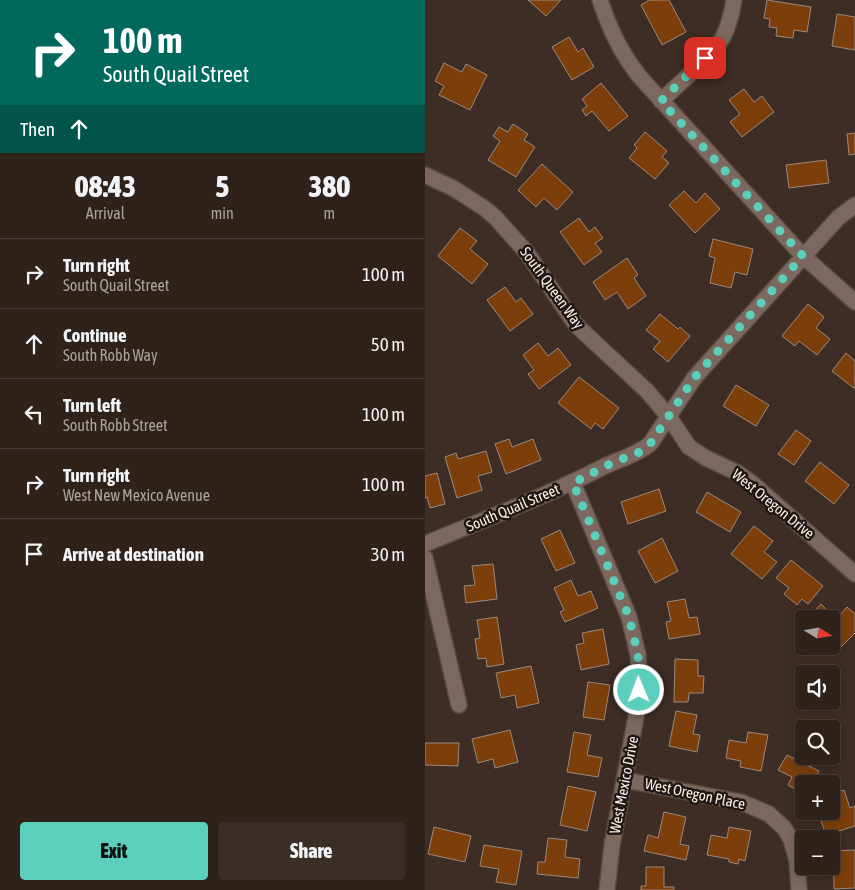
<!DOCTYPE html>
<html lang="en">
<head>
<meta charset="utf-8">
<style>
	body { margin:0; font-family:"Asap Condensed",sans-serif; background:#3a2f28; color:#f1f3f6; height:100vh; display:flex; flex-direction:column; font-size:19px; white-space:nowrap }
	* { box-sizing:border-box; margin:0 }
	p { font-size:16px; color:#a7a4a3 }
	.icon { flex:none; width:28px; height:28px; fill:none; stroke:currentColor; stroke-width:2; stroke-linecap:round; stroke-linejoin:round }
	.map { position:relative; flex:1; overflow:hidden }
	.drawer { display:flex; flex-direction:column; background:#2e221b; width:425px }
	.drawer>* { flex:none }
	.hud { background:#00695c; color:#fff; overflow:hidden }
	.needle { width:32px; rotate:101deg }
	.controls { position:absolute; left:370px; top:610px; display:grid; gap:10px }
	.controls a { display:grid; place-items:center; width:45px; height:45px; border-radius:5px; background:#2e221b; box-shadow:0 2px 12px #0003,0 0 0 1px #493f3a; font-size:25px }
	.pin { position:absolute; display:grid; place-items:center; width:42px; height:42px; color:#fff; margin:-21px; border-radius:10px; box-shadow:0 2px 8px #0006 }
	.me { position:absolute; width:55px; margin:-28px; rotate:359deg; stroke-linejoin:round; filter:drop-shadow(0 0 4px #0008) }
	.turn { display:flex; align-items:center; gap:18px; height:105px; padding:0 20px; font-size:22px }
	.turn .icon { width:65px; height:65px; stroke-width:2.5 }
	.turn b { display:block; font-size:35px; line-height:42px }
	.then { display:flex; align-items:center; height:48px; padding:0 20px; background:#0003; gap:10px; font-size:19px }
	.eta { display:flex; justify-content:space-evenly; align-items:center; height:85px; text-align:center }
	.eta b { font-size:30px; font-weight:800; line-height:35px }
	.button { display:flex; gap:10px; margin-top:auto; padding:10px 20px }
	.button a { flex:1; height:58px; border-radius:5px; background:#5bcebc; color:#111; font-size:20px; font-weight:800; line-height:58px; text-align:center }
	.button a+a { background:#3a2f28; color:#f1f3f6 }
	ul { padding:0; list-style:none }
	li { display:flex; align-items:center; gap:15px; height:70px; padding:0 20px; border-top:1px solid #493f3a }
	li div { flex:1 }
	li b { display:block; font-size:19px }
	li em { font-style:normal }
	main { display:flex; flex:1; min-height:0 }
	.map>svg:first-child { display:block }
	.building { fill:#7c3f0c; stroke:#9c897c }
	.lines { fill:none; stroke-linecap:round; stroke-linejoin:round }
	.street-casing { stroke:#584a41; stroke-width:18 }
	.street { stroke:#7c685e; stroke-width:15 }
	.route { stroke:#5bcebc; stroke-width:9; stroke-dasharray:0 16.2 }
	.labels { text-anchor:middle; stroke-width:5; stroke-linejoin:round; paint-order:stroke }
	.street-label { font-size:15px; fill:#fcf0ea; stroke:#1f1713 }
</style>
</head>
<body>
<main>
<section class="drawer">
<div class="hud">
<div class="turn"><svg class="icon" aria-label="right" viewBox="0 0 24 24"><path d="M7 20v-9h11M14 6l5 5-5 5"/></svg><div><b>100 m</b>South Quail Street</div></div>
<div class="then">Then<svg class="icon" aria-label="ahead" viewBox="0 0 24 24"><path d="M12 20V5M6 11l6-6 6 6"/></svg></div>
</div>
<div class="eta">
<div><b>08:43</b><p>Arrival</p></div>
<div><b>5</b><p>min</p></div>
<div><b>380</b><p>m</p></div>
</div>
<ul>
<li><svg class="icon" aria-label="right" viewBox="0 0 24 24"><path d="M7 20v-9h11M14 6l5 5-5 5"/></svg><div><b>Turn right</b><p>South Quail Street</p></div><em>100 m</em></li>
<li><svg class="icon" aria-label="ahead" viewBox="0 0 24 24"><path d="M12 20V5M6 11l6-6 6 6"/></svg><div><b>Continue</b><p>South Robb Way</p></div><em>50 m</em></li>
<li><svg class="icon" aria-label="left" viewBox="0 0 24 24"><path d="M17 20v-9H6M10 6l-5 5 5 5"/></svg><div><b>Turn left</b><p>South Robb Street</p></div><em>100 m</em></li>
<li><svg class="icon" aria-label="right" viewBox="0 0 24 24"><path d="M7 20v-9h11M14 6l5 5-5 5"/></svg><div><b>Turn right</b><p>West New Mexico Avenue</p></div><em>100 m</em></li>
<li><svg class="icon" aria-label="arrive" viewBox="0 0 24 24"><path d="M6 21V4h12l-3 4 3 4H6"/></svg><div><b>Arrive at destination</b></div><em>30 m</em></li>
</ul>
<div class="button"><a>Exit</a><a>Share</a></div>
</section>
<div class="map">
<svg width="430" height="890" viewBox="0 0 430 890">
	<rect width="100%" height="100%" fill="#3e2d24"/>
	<path class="building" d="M 103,0 L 136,0 L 121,16 Z
		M 224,0 L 244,0 L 261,32 L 237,45 L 216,5 Z
		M 342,0 L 386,7 L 382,32 L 369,30 L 368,38 L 351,36 L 352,28 L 344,27 L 345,19 L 339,18 Z
		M 412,14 L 430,17 L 430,50 L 407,46 Z
		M 144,37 L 153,52 L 158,48 L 169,67 L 147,80 L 127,47 Z
		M 19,63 L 37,72 L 41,64 L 62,75 L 45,110 L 14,95 L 19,86 L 10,81 Z
		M 176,83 L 203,116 L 184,131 L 167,111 L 161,116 L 157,110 L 162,106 L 157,99 Z
		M 319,89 L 329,102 L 337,96 L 349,112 L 317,137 L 305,122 L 315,114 L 304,100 Z
		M 88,124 L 103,134 L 99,140 L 110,147 L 91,177 L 63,160 L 75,141 L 68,136 L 74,127 L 83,132 Z
		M 220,132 L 242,151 L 237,157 L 244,163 L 230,179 L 204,158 L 212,148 L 209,145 Z
		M 430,133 L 430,154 L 424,155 L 422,134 Z
		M 401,160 L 404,183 L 364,188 L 361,165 Z
		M 117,164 L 148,192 L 132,210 L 119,198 L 111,207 L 93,190 Z
		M 259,191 L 271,203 L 280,193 L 295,209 L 270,233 L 244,205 Z
		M 154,218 L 164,232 L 170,227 L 178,238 L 170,243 L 177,252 L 159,265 L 135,232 Z
		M 35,228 L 52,241 L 45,249 L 63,264 L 47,284 L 13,256 Z
		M 288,239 L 328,249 L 322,275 L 310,272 L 306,288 L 285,283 L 290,258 L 284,256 Z
		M 202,258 L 213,275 L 209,278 L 221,296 L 203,309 L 192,292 L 180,300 L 168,282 Z
		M 80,287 L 91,302 L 96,298 L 108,314 L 85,331 L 62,300 Z
		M 383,304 L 399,317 L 391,328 L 405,339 L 392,355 L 374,341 L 370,346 L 357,336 Z
		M 235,314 L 253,329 L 255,327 L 265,336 L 243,362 L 228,349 L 235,341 L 221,330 Z
		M 113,343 L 123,356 L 133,348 L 146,365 L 114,389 L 103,374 L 109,370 L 98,355 Z
		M 421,353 L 430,361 L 430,389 L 407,371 Z
		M 154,377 L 194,408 L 178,429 L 170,423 L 166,429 L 133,403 Z
		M 311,385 L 344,405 L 331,426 L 298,406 Z
		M 371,430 L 386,441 L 369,465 L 353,454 Z
		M 84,439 L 87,447 L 108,439 L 116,460 L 81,474 L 70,444 Z
		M 61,451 L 67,472 L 53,476 L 57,490 L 32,498 L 20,457 L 31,453 L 33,459 Z
		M 395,462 L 424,485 L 409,504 L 380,481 Z
		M 12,473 L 20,504 L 5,508 L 2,497 L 0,498 L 0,476 Z
		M 234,489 L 241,511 L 203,524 L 196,502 Z
		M 282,492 L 316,512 L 305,532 L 271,512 Z
		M 329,526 L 348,541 L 339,552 L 352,562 L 337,579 L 306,554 Z
		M 135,530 L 150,563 L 131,571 L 116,539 Z
		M 237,538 L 253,571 L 230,583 L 213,551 Z
		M 366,560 L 398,586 L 383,604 L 377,599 L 372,605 L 359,594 L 364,588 L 351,578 Z
		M 68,564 L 72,599 L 41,603 L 39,586 L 50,585 L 47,566 Z
		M 146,580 L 153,596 L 166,591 L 173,608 L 140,622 L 135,612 L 139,610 L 129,588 Z
		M 260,599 L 264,618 L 272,617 L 275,634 L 244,639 L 241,622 L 246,621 L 242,602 Z
		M 396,604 L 411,619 L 422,607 L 430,614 L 430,633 L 413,650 L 406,643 L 406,619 L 382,619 Z
		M 72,617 L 79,664 L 62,667 L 61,658 L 53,659 L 50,639 L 55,638 L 52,620 Z
		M 178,629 L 184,664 L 156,670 L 151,645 L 159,643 L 157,633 Z
		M 250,659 L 273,660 L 273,676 L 279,676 L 278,693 L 264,693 L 263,702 L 249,702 Z
		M 106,666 L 114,703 L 92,708 L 90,695 L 76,698 L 71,673 Z
		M 163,682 L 185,685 L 179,720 L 158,717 Z
		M 251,711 L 272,715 L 268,734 L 275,735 L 272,752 L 244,746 Z
		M 85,730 L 93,762 L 70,768 L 68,759 L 53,763 L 47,739 Z
		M 149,732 L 166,735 L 162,755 L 177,758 L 173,777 L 142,772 Z
		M 323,732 L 343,735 L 336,771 L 315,767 L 316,761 L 301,758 L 304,740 L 321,743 Z
		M 0,743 L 34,743 L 33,766 L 0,765 Z
		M 362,755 L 394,771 L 387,784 L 379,784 L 379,794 L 363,785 L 367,777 L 353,770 Z
		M 143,786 L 171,792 L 162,831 L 135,825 Z
		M 419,790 L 425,808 L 430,806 L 430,826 L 401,835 L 395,818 L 408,814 L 406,794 Z
		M 239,812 L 261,817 L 255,844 L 264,846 L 261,860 L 219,851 L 223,835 L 233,838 Z
		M 9,827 L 46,836 L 40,862 L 3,854 Z
		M 304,827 L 326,831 L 320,861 L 314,859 L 313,864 L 304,862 L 304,859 L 282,855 L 286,835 L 302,838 Z
		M 123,838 L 142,840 L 140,857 L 155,859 L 153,878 L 112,874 L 113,862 L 120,862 Z
		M 59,845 L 97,851 L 91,885 L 71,882 L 74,869 L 55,866 Z
		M 430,850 L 430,888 L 409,889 L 408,851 Z
		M 221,867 L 239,867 L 239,887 L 249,887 L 249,890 L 216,890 L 216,886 L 221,886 Z"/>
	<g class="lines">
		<defs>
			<path id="street" d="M 175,0 C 185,30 195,51 214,76 L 378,256 L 430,302
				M 236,101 C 253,84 287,57 298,37 C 304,26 307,12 309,0
				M 0,175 L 28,188 L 59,208 L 70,217 L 102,253 L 151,325 L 222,391 L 244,417 L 264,447 L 281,458 L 313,473 L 328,484 L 430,574
				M 148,483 L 204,617 L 213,655 L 214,675 L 213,706 L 187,845 L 182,890
				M 0,544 C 60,519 122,496 180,466 C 196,459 211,455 225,444 L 270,377 L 413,218 L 430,205
				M 0,558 L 34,705
				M 200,780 L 316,802 L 344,814 L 359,828 L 366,839 L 372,861 L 374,890"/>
		</defs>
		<use href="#street" class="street-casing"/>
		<use href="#street" class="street"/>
	</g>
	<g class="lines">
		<path class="route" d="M 214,690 L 213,655 L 204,617 L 148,483 L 189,462 L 215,452 L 225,444 L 270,377 L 378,256 L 236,101 L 280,58"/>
	</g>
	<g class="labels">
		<g class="street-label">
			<text transform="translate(127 288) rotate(54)" y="5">South Queen Way</text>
			<text transform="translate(348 504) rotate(39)" y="5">West Oregon Drive</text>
			<text transform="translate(88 508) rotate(-23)" y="5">South Quail Street</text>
			<text transform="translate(199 785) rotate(-79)" y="5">West Mexico Drive</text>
			<text transform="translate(270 794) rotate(12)" y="5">West Oregon Place</text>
		</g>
	</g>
</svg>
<div class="controls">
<a><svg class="needle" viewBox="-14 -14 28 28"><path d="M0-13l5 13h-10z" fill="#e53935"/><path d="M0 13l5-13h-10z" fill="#a7a4a3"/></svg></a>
<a><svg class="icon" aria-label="sound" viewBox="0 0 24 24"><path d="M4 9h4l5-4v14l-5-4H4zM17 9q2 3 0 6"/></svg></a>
<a><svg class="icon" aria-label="search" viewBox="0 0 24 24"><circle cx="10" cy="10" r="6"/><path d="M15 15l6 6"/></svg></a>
<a>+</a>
<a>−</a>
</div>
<div class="pin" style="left:280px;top:58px;background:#d93025"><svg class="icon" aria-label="arrive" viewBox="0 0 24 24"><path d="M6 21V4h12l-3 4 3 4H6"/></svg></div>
<svg class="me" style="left:214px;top:690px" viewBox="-20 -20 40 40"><circle r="17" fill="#5bcebc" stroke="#fff" stroke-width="3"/><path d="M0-11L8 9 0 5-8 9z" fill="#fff"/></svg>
</div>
</main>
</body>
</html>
